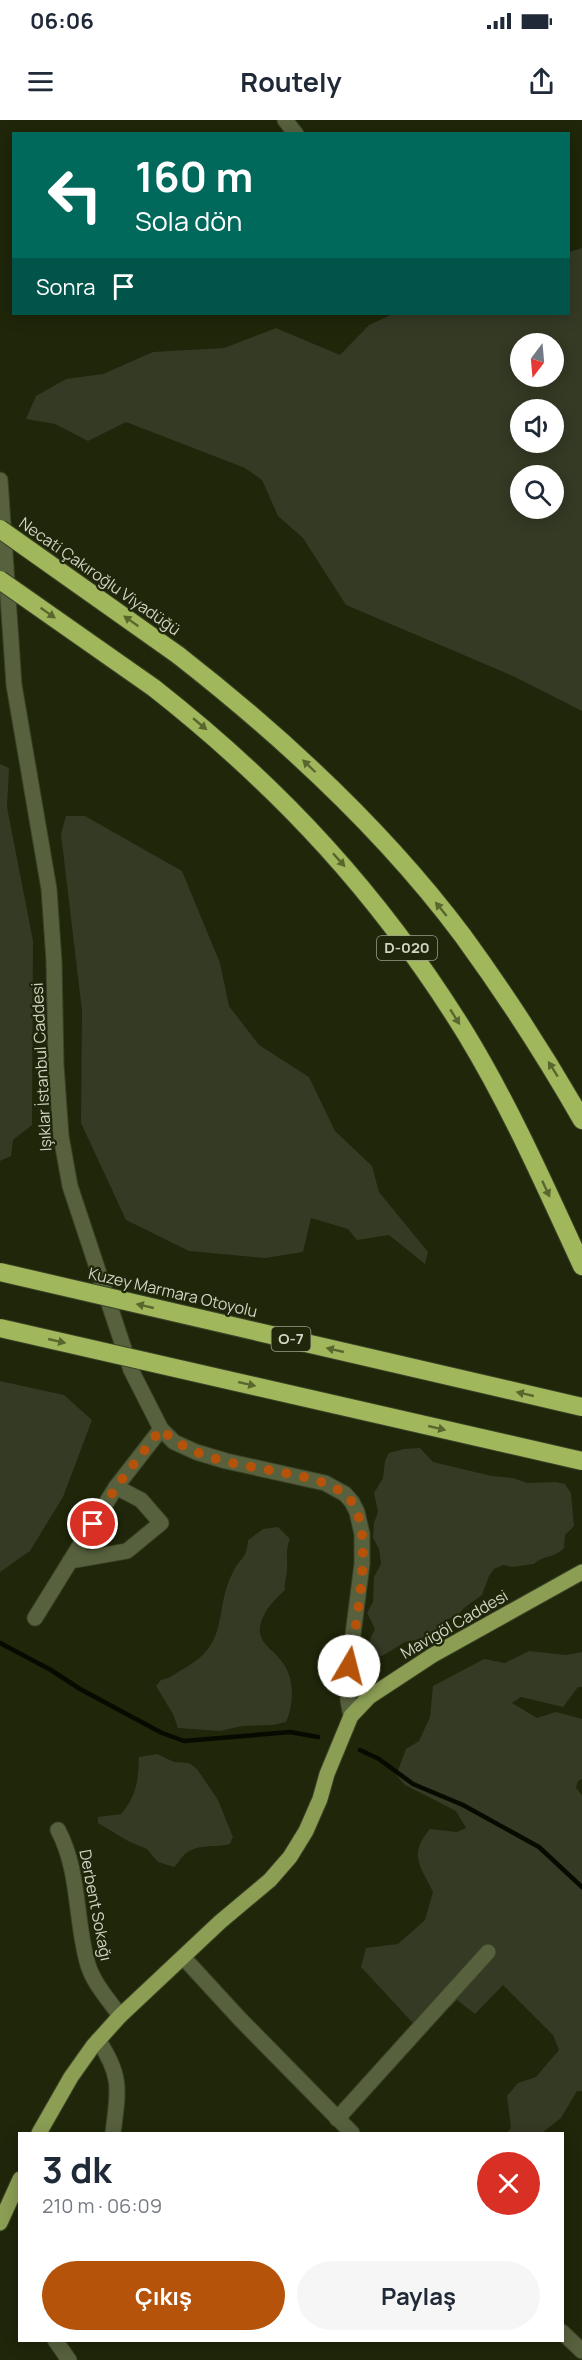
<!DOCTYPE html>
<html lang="tr">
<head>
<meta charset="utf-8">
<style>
	body { margin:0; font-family:Manrope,sans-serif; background:#f6f6f7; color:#1f2937; height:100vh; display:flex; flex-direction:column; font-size:22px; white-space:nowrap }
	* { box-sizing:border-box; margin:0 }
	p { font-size:20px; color:#747a83 }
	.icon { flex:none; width:33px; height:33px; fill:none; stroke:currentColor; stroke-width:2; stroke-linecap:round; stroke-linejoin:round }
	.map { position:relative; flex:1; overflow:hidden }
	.details { position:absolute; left:18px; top:2012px; width:546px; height:210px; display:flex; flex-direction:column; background:#fff; border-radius:0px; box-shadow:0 3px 15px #0003 }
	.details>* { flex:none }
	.hud { position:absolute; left:12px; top:12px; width:558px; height:183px; border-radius:0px; box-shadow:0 3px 15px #0003; background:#00695c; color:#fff; overflow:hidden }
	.needle { width:39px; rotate:196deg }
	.buttons { position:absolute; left:510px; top:213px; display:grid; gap:12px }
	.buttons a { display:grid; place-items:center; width:54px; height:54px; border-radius:50%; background:#fff; box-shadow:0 3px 15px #0003; font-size:30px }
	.pin { position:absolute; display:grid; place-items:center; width:51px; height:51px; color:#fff; margin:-26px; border:3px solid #fff; border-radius:50%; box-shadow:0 2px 6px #0007 }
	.me { position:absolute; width:66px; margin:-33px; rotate:8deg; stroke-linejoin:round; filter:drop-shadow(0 0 4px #0008) }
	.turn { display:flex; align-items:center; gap:21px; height:126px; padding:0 24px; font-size:27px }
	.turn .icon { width:78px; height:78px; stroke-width:2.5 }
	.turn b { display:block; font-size:42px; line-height:51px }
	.then { display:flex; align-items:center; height:57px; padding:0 24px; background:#0003; gap:12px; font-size:22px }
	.round { display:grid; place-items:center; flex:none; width:63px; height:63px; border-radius:32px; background:#f6f6f7 }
	.headline { display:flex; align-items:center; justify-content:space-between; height:102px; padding:0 24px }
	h1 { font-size:36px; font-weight:700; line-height:45px }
	.cta { display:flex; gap:12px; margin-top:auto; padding:12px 24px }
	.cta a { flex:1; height:69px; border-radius:36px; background:#b45309; color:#fff; font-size:24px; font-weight:700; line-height:69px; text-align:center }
	.cta a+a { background:#f6f6f7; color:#1f2937 }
	.status { display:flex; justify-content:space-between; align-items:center; height:42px; padding:0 30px; background:#fff; direction:ltr }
	.status svg { height:16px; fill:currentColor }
	header { display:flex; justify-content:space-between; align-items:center; height:78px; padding:0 24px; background:#fff; font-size:27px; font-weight:700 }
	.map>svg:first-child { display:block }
	.green { fill:#343a24; fill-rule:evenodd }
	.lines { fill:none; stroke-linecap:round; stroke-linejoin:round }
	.stream { stroke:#060b00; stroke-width:4.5 }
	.minor-casing { stroke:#3b4227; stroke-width:17 }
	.major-casing { stroke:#3b4227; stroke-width:17 }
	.highway-casing { stroke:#3b4227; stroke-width:20 }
	.minor { stroke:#57613e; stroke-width:15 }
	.major { stroke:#8b9e54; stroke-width:15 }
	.highway { stroke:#a0b75c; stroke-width:18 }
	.highway-bridge-casing { stroke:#3b4227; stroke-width:20; stroke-linecap:butt }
	.highway-bridge { stroke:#a0b75c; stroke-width:18 }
	.oneway { fill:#59672e }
	.route { stroke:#b45309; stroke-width:10; stroke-dasharray:0 18 }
	.labels { text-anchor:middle; stroke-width:4.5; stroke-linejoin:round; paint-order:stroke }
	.shield { fill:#1f2609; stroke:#9aa08b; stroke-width:1.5 }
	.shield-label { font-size:15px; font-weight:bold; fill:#cfd4c3 }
	.street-label { font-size:16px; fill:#cfd4c3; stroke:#1f2609 }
</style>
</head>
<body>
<div class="status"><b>06:06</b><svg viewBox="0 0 49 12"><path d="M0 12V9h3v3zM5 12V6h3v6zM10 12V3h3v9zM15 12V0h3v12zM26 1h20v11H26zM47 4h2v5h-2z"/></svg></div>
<header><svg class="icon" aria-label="menu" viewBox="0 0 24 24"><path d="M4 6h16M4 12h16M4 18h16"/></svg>Routely<svg class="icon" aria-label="share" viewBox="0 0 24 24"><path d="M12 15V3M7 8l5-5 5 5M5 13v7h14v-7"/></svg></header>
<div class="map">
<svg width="582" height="2240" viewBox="0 0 582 2240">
	<rect width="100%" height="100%" fill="#1f2609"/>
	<path class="green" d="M 582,128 L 582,591 L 515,557 L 346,485 L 303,418 L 278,396 L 262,360 L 245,348 L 126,302 L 88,321 L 55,304 L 26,299 L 36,276 L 66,259 L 103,254 L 153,232 L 224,228 L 276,208 L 340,235 L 369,205 L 393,194 L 568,194 L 569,132 ZM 520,224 L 554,224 L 554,256 L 520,256 ZM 520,290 L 554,290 L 554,322 L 520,322 ZM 520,356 L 554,356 L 554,388 L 520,388 Z
		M 0,644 L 9,648 L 7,687 L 33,821 L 32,1005 L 13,1020 L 11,1036 L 0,1041 Z
		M 66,696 L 85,696 L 182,751 L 220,843 L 229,886 L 259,925 L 309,957 L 335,1011 L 372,1046 L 379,1072 L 428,1132 L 425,1144 L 389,1115 L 357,1120 L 348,1109 L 311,1098 L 303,1132 L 265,1138 L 189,1131 L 126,1100 L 81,1003 L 82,891 L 61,714 Z
		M 0,1261 L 64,1275 L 92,1300 L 63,1377 L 30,1431 L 0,1452 Z
		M 420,1328 L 433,1342 L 492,1356 L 513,1358 L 527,1363 L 556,1362 L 565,1364 L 571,1373 L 574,1406 L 565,1415 L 564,1428 C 553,1439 543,1435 534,1444 L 512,1447 L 503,1445 L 494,1449 L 489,1456 L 482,1475 L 464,1488 L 457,1496 L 445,1500 L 429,1517 L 405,1522 L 382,1536 L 373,1534 L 370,1519 L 375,1509 L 367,1493 L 373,1482 L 374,1457 L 381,1444 L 379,1429 L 373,1418 L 374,1403 L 378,1392 L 374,1373 L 383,1358 L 385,1341 L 389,1333 L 404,1329 Z
		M 278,1407 L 290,1419 C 285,1431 288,1438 287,1449 C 287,1457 284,1462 285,1470 C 278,1477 268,1486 264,1495 C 251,1521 271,1526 283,1543 C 295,1560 294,1584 286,1602 L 273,1605 L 242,1606 L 220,1611 L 178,1608 L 173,1594 L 156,1566 L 161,1560 C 172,1558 175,1553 185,1548 C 231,1522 213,1491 233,1452 C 240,1437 247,1440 248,1420 L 263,1409 Z
		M 529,1531 L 566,1535 L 582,1532 L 582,1567 L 578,1567 L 563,1587 L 521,1577 L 512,1583 L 537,1598 L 556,1592 L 582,1599 L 582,1659 L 578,1661 L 576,1668 L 582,1675 L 582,1971 L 577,1971 L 561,1998 L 542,2013 L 507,2013 L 511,2008 L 507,1976 L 518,1963 L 536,1957 L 559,1930 L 553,1915 L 503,1865 L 475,1894 L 457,1880 L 423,1914 L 361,1847 L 366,1828 L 398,1824 L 425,1800 L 433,1772 C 420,1745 408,1735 430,1709 L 457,1712 L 466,1708 L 456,1691 L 405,1665 L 396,1655 L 406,1629 L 419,1621 L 430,1597 L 433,1566 L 484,1539 L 505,1543 Z
		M 157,1634 L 174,1642 L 189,1643 L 197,1649 L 218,1680 L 233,1717 L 230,1724 C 214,1728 195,1723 183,1736 C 179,1740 178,1744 174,1747 L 158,1742 L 147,1729 L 128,1721 L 98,1703 L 98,1697 L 121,1694 C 137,1675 138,1661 139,1637 Z"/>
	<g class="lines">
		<path class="stream" d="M 0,1523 L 51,1550 L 80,1569 L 162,1613 L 184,1621 L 290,1612 L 318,1617
			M 360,1630 L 379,1639 L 413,1664 L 463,1685 L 539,1727 L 582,1767"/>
		<defs>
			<path id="minor" d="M 285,0 L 296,14
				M 0,360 L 14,565 L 49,769 L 54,841 L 56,945 L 61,1016 L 70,1066 L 131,1250 L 161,1309 L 174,1322 L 196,1332 L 226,1341 L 325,1363 L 345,1374 L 352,1382 L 357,1392 L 362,1414 L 362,1444 L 349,1546 L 348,1580 L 351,1596
				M 70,1441 L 127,1431 L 161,1403 L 141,1380 L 116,1367
				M 35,1498 L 116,1367 L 161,1309
				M 58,1710 C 80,1751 75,1801 88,1845 C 94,1864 109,1880 120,1896
				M 183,1837 L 240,1899 L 352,2013
				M 98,1920 C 123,1957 118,1972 113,2013
				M 337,1999 L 488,1832
				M 562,2212 L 582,2231
				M 55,2220 L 69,2240"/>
			<path id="major" d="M 39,2013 L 71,1957 L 93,1926 L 120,1896 L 220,1802 L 270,1760 L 290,1737 L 306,1711 L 320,1679 L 327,1654 L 351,1596 L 369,1577 L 433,1535 L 582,1452
				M 0,2103 L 20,2059"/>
			<path id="highway" d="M 178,535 C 283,617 383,709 463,816 C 506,875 546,937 582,1000
				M 154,568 C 281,668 381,776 466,914 C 511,988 546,1068 582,1146"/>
		</defs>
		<use href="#minor" class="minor-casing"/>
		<use href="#major" class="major-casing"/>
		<use href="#highway" class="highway-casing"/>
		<use href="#minor" class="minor"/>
		<use href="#major" class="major"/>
		<use href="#highway" class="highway"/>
		<defs>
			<path id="highway-bridge" d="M 0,409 L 178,535
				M 0,460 L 154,568
				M 0,1152 L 582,1287
				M 0,1208 L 582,1341"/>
		</defs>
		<use href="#highway-bridge" class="highway-bridge-casing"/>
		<use href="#highway-bridge" class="highway-bridge"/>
	</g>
	<defs><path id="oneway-solid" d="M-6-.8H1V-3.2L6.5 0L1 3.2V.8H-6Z" transform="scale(1.5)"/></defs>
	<g class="oneway">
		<use href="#oneway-solid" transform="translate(48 493) rotate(35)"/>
		<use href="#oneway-solid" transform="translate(131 501) rotate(-145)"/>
		<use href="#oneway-solid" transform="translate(200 604) rotate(40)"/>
		<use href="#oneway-solid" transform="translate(309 646) rotate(-136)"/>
		<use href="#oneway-solid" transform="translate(339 740) rotate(48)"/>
		<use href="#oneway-solid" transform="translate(441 789) rotate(-129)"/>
		<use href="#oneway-solid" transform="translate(455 897) rotate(58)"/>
		<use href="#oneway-solid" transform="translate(553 949) rotate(-122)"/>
		<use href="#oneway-solid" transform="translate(546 1069) rotate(65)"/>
		<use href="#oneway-solid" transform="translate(145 1186) rotate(-167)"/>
		<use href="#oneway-solid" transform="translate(57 1221) rotate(13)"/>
		<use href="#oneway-solid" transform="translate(335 1230) rotate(-167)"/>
		<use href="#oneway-solid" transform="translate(247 1264) rotate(13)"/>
		<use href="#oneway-solid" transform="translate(525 1274) rotate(-167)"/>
		<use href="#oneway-solid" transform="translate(437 1308) rotate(13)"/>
	</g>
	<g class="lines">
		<path class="route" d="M 93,1404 L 116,1367 L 161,1309 C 206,1353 280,1343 334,1367 C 341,1372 347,1376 352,1382 C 375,1415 355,1507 349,1546"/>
	</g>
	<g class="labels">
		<g class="shield">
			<rect x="377" y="816" width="60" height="24" rx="4.5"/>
			<rect x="271.5" y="1207" width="39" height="24" rx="4.5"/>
		</g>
		<g class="shield-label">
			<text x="407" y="833">D-020</text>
			<text x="291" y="1224">O-7</text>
		</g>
		<g class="street-label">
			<text transform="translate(100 456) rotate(35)" y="6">Necati Çakıroğlu Viyadüğü</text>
			<text transform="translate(41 947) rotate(-93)" y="6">Işıklar İstanbul Caddesi</text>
			<text transform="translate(173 1172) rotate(13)" y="6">Kuzey Marmara Otoyolu</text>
			<text transform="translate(454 1504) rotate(-30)" y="6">Mavigöl Caddesi</text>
			<text transform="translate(96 1785) rotate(79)" y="6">Derbent Sokağı</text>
		</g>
	</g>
</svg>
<div class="buttons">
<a><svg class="needle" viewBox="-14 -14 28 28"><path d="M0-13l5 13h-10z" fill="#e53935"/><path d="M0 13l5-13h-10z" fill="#747a83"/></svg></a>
<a><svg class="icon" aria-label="sound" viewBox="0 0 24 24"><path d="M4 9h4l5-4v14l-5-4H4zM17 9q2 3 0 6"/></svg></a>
<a><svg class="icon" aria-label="search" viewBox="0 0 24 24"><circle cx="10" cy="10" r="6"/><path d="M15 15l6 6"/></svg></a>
</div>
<div class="pin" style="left:93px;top:1404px;background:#d93025"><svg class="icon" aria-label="arrive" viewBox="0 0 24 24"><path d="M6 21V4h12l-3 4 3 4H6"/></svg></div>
<svg class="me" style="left:349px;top:1546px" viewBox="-20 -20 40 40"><circle r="19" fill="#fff"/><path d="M0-13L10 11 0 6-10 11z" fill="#b45309"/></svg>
<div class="hud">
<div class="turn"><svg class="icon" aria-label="left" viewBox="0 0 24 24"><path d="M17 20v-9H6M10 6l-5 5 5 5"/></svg><div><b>160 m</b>Sola dön</div></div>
<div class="then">Sonra<svg class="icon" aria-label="arrive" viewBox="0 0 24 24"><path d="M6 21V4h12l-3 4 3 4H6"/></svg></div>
</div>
<section class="details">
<div class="headline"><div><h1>3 dk</h1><p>210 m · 06:09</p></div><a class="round" style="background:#d93025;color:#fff"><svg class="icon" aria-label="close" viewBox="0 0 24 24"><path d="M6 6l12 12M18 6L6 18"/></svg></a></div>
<div class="cta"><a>Çıkış</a><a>Paylaş</a></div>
</section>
</div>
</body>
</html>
